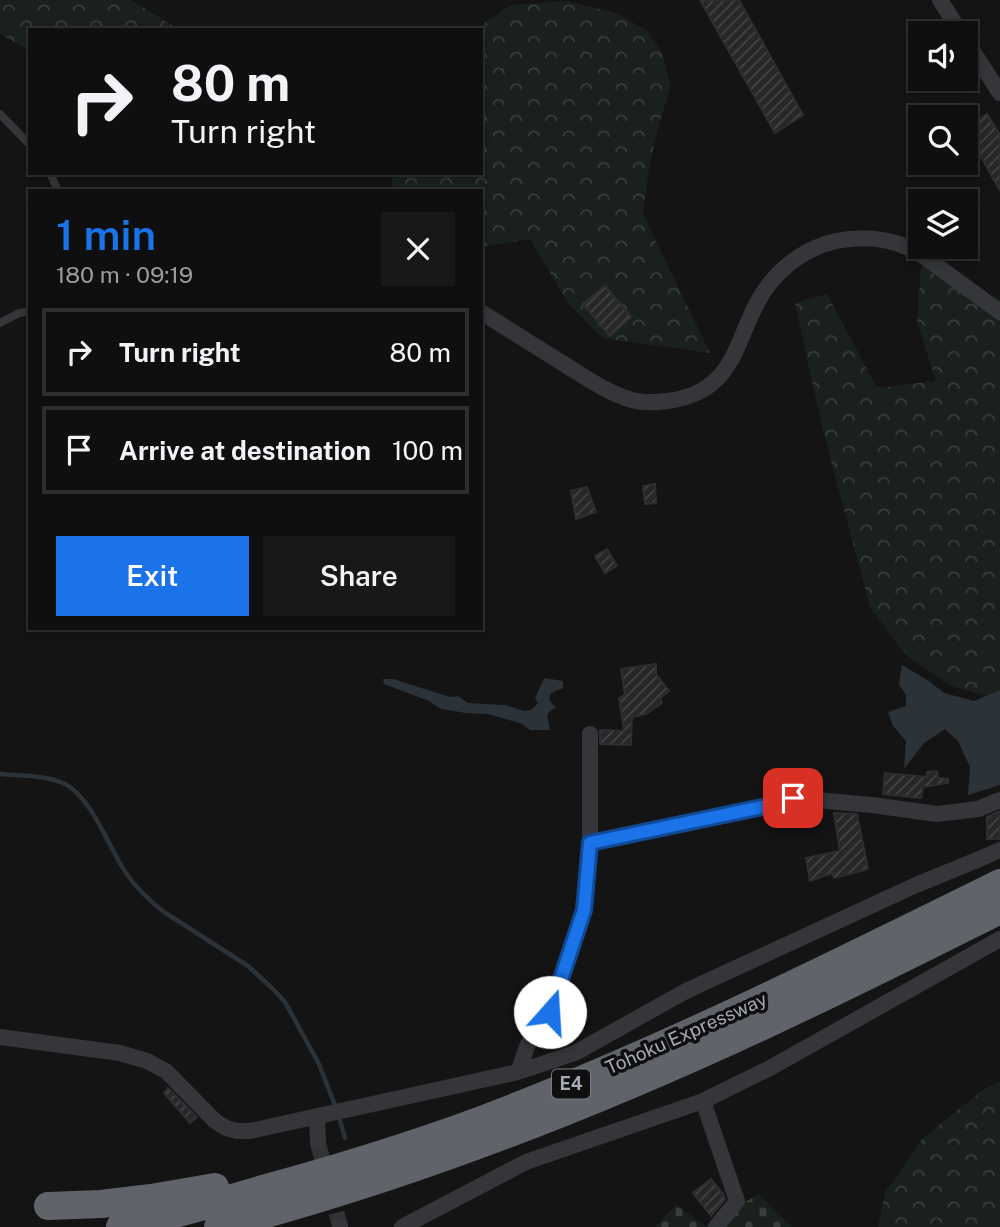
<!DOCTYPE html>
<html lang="en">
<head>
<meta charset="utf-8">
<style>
	body { margin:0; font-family:"Public Sans",sans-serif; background:#181819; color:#f1f3f6; height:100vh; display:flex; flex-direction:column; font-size:26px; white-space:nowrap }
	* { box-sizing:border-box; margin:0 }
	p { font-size:23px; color:#9b9c9f }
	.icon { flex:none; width:38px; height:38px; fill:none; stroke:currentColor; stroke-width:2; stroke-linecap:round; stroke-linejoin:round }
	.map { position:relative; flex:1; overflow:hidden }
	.panel { position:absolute; left:28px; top:189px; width:455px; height:441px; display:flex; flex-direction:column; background:#0f0f10; border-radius:0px; box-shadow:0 4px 10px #0003,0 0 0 2px #2f2f30 }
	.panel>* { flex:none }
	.hud { position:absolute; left:28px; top:28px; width:455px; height:147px; border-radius:0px; box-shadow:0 4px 10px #0003,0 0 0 2px #2f2f30; background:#0f0f10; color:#f1f3f6; overflow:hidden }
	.fabs { position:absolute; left:908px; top:21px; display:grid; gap:14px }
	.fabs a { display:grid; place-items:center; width:70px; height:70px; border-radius:0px; background:#0f0f10; box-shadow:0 4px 10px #0003,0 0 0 2px #2f2f30; font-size:35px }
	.pin { position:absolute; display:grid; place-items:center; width:60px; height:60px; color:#fff; margin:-30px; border-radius:14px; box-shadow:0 4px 10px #0006 }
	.me { position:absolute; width:77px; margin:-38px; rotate:19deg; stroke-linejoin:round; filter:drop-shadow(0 0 5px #0008) }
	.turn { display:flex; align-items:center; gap:24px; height:147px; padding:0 28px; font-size:32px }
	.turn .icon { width:91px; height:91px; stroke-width:2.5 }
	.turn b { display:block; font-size:49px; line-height:60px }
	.round { display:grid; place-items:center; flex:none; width:74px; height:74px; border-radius:0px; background:#181819 }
	.summary { display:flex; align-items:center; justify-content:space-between; height:119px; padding:0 28px }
	h1 { font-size:42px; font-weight:600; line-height:52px; color:#1a73e8 }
	.cta { display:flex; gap:14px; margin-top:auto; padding:14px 28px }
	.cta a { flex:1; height:80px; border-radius:0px; background:#1a73e8; color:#fff; font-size:28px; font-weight:600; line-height:80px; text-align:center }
	.cta a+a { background:#181819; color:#f1f3f6 }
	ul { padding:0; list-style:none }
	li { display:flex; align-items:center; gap:21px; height:88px; margin:0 14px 10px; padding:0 14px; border:4px solid #2f2f30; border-radius:0px }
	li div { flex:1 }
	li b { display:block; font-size:26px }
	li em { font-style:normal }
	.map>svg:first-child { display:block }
	.forest { fill:url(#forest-crowns) }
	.cemetery { fill:url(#cemetery-stones) }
	.water { fill:#2b3238 }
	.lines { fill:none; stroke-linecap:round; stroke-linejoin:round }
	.stream { stroke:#2b3238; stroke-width:4.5 }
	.building { fill:url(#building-hatch); stroke:#2e2e31; stroke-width:2 }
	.street-tunnel { stroke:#313235; stroke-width:16; stroke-dasharray:16 8; stroke-linecap:butt }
	.lane { stroke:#35363a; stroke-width:8 }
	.street { stroke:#35363a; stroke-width:16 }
	.highway { stroke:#61636b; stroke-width:28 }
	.route-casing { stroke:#114b97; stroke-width:18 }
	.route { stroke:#1a73e8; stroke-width:12 }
	.labels { text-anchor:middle; stroke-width:7; stroke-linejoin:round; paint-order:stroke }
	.shield { fill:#0f0f10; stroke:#797c84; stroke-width:2 }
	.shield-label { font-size:18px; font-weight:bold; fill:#a6aab5 }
	.street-label { font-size:19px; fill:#a6aab5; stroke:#0f0f10 }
</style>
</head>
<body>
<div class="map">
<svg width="1000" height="1227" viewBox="0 0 1000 1227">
	<defs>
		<pattern id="forest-crowns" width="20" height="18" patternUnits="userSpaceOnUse" patternTransform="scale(1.75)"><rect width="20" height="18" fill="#1a201b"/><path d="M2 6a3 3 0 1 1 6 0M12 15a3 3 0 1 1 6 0" fill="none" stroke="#383e3a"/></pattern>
		<pattern id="cemetery-stones" width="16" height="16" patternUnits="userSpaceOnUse" patternTransform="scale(1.75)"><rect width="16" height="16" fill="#1a201b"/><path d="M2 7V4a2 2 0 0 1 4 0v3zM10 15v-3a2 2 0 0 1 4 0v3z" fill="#383e3a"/></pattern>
		<pattern id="building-hatch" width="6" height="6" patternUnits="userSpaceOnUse" patternTransform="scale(1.75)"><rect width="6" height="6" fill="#272729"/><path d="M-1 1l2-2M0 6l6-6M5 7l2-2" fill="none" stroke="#434446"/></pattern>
	</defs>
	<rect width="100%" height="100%" fill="#141415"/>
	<path class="forest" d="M 0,0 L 131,0 L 180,30 L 30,30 L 30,51 L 0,34 Z
		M 566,1 L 617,13 L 647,31 L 662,53 L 671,87 L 659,123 L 649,168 L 643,214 L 710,353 L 602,338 L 568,303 L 530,239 L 481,247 L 481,191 L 393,191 L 391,173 L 481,173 L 481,30 L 474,30 L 511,5 Z
		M 921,266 L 1000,299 L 1000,699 L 951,686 L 909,657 L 897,644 L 870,607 L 822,427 L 795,303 L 827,294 L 877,388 L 936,381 L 917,322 Z
		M 1000,1081 L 1000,1227 L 878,1227 L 885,1193 L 922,1139 L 984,1089 Z"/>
	<path class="cemetery" d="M 759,1194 L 792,1227 L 655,1227 L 676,1205 L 705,1226 Z"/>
	<path class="water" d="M 902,665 L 929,681 L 944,693 L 974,701 L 1000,690 L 1000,785 L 968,795 L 970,767 L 958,741 L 945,729 L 924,743 L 904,769 L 906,741 L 893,726 L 888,712 L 906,706 L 906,695 L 899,684 Z
		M 544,678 L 563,681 L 563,688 L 551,693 L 549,700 L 556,708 L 551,710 L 547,715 L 550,730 L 530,730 L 520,723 L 487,714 L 466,713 L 441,709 L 429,701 L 384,684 L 383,679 L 393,679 L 450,697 L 458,696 L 468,703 L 505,705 L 524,711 L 531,710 L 538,703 L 535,698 Z"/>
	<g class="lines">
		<path class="stream" d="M 0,774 C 21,776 46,775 65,784 C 92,798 109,848 126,873 C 136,888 150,901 164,912 L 248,966 L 272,988 L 285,1002 L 319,1064 L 336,1108
			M 339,1117 L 345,1138"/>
	</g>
	<path class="building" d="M 700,0 L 739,0 L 803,115 L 775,133 Z
		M 987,114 L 1000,135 L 1000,191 L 979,153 L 966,161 L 966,128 Z
		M 605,286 L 631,317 L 610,336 L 583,304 Z
		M 655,484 L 656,503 L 645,504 L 643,486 Z
		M 587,487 L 596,512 L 576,519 L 571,491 Z
		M 607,549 L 617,566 L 605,573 L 595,556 Z
		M 656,664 L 656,674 L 669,691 L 660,698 L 662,703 L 646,714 L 632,717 L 631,745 L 600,744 L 600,730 L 624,731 L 619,698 L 625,695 L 621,669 Z
		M 937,771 L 938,778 L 948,779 L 948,783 L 923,787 L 921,798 L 883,794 L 885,773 L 927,777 L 927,772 Z
		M 1000,811 L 1000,839 L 987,839 L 987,817 Z
		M 834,813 L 857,814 L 868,869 L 834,878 L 832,873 L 810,881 L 806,858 L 840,851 Z
		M 168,1088 L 197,1117 L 190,1123 L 164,1093 Z
		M 711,1179 L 723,1194 L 725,1199 L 711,1216 L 693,1193 Z"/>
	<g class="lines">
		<path class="street-tunnel" d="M 318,1143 L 340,1226"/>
		<path class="lane" d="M 0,114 L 30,145
			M 50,173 L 58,191
			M 0,323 L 19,313 L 30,311"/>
		<path class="street" d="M 940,0 L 961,33
			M 966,41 L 1000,93
			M 481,312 C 510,330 538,348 567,366 C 588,379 608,393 632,400 C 646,404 661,402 674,400 C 741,388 735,330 767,287 C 784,264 809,247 836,241 C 861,236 885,237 909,248 C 921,253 933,263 944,271 C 963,285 981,298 1000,312
			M 590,843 L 767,806 L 793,798 L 872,805 L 937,814 L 978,809 L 1000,800
			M 0,1037 L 120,1053 L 147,1061 L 166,1071 L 215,1121 L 226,1128 L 237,1131 L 250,1131 L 518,1072 L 575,1053 L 686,991 L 916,885 L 977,860 L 1000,850
			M 518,1072 L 528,1044 L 550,1011 L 584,910 L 590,843 L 590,734
			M 703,1101 L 737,1201 L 716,1227
			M 317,1116 L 318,1143
			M 340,1226 L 340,1227
			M 402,1227 L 526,1162 L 703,1101 L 770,1068 L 1000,939"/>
		<path class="highway" d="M 48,1206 L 101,1204 L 151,1198 L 215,1187
			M 120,1227 C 168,1217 216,1203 263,1189 C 350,1165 436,1139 520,1105 C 684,1040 842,961 1000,883
			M 218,1227 C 415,1176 607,1100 790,1013 C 861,980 930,945 1000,910"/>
	</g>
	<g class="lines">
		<defs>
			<path id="route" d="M 550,1012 L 584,910 L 590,843 L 767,806 L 793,798"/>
		</defs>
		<use href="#route" class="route-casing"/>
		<use href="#route" class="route"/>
	</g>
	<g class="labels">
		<rect class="shield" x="552" y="1069.5" width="38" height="29" rx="5"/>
		<g class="shield-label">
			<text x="571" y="1090">E4</text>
		</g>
		<g class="street-label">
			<text transform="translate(686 1033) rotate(-24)" y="7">Tohoku Expressway</text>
		</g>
	</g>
</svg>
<div class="fabs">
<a><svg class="icon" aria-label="sound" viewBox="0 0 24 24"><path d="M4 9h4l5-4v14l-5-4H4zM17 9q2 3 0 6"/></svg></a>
<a><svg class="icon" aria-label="search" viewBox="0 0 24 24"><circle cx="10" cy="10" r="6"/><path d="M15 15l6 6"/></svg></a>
<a><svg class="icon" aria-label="layers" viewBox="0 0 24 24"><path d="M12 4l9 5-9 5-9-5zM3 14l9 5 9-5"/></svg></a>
</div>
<div class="pin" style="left:793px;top:798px;background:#d93025"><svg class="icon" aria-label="arrive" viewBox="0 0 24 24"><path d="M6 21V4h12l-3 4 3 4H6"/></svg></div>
<svg class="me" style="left:550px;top:1012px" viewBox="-20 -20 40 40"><circle r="19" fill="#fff"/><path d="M0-13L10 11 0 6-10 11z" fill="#1a73e8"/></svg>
<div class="hud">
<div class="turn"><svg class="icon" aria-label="right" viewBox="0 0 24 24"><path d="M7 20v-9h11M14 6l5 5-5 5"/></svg><div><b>80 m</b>Turn right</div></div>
</div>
<section class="panel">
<div class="summary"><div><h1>1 min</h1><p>180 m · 09:19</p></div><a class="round"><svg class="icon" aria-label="close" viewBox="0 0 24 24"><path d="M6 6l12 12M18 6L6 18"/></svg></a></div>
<ul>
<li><svg class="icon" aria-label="right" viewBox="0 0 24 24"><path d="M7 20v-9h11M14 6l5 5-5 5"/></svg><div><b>Turn right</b></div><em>80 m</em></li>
<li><svg class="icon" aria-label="arrive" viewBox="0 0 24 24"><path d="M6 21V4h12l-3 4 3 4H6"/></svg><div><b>Arrive at destination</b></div><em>100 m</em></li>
</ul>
<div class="cta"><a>Exit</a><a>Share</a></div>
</section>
</div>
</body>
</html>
